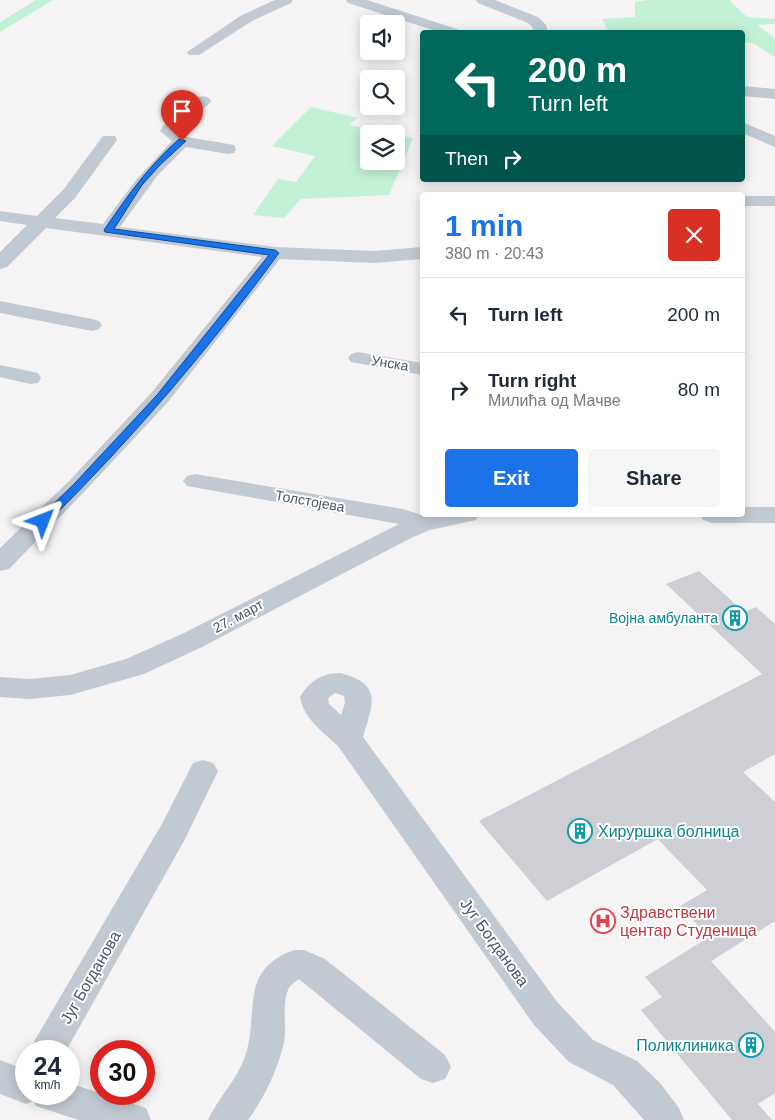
<!DOCTYPE html>
<html lang="en">
<head>
<meta charset="utf-8">
<style>
	body { margin:0; font-family:Helvetica,sans-serif; background:#f6f6f7; color:#1f2937; height:100vh; display:flex; flex-direction:column; font-size:19px; white-space:nowrap }
	* { box-sizing:border-box; margin:0 }
	p { font-size:16px; color:#747a83 }
	.icon { flex:none; width:28px; height:28px; fill:none; stroke:currentColor; stroke-width:2; stroke-linecap:round; stroke-linejoin:round }
	.map { position:relative; flex:1; overflow:hidden }
	.side { position:absolute; left:420px; top:192px; width:325px; height:325px; display:flex; flex-direction:column; background:#fff; border-radius:5px; box-shadow:0 2px 12px #0003 }
	.side>* { flex:none }
	.hud { position:absolute; left:420px; top:30px; width:325px; height:152px; border-radius:5px; box-shadow:0 2px 12px #0003; background:#00695c; color:#fff; overflow:hidden }
	.controls { position:absolute; left:360px; top:15px; display:grid; gap:10px }
	.controls a { display:grid; place-items:center; width:45px; height:45px; border-radius:5px; background:#fff; box-shadow:0 2px 12px #0003; font-size:25px }
	.speed { position:absolute; left:15px; top:1040px; display:flex; gap:10px; font-size:25px; font-weight:700; text-align:center }
	.speed>* { display:grid; place-content:center; width:65px; height:65px; border-radius:50%; background:#fff; box-shadow:0 2px 12px #0003; line-height:1 }
	.speed small { font-size:12px; font-weight:400 }
	.speed .limit { border:8px solid #d22; background:#fff; color:#111 }
	.pin { position:absolute; display:grid; place-items:center; width:42px; height:42px; color:#fff; margin:-51px -21px; border-radius:50% 50% 50% 0; rotate:-45deg; box-shadow:0 0 5px #0007 }
	.pin .icon { rotate:45deg }
	.me { position:absolute; width:55px; margin:-28px; rotate:45deg; stroke-linejoin:round; filter:drop-shadow(0 0 4px #0008) }
	.turn { display:flex; align-items:center; gap:18px; height:105px; padding:0 25px; font-size:22px }
	.turn .icon { width:65px; height:65px; stroke-width:2.5 }
	.turn b { display:block; font-size:35px; line-height:42px }
	.then { display:flex; align-items:center; height:48px; padding:0 25px; background:#0003; gap:10px; font-size:19px }
	.round { display:grid; place-items:center; flex:none; width:52px; height:52px; border-radius:5px; background:#f6f6f7 }
	.head { display:flex; align-items:center; justify-content:space-between; height:85px; padding:0 25px }
	h1 { font-size:30px; font-weight:600; line-height:38px; color:#1a73e8 }
	.button { display:flex; gap:10px; margin-top:auto; padding:10px 25px }
	.button a { flex:1; height:58px; border-radius:5px; background:#1a73e8; color:#fff; font-size:20px; font-weight:600; line-height:58px; text-align:center }
	.button a+a { background:#f6f6f7; color:#1f2937 }
	ul { padding:0; list-style:none }
	li { display:flex; align-items:center; gap:15px; height:75px; padding:0 25px; border-top:1px solid #e0e1e3 }
	li div { flex:1 }
	li b { display:block; font-size:19px }
	li em { font-style:normal }
	.map>svg:first-child { display:block }
	.green { fill:#c3f1d5 }
	.building { fill:#cdcfd5 }
	.lines { fill:none; stroke-linecap:round; stroke-linejoin:round }
	.minor { fill:#c1cad2; fill-rule:evenodd }
	.route { fill:#1a73e8; stroke:#114b97 }
	.labels { text-anchor:middle; stroke-width:4; stroke-linejoin:round; paint-order:stroke }
	.street-label { font-size:14px; fill:#4a5661; stroke:#fff }
	.culture-label { font-size:14px; fill:#0d838f; stroke:#fff; text-anchor:end }
	.near-culture-label { font-size:16px; fill:#0d838f; stroke:#fff; text-anchor:start }
	.near-health-label { font-size:16px; fill:#be3a42; stroke:#fff; text-anchor:start }
	.near-street-label { font-size:16px; fill:#4a5661; stroke:#fff }
</style>
</head>
<body>
<div class="map">
<svg width="775" height="1120" viewBox="0 0 775 1120">
	<rect width="100%" height="100%" fill="#f5f3f3"/>
	<path class="green" d="M 36,0 L 53,0 L 0,32 L 0,22 Z
		M 648,0 L 729,0 L 747,17 L 775,19 L 775,24 L 757,25 L 775,38 L 775,57 L 753,43 L 743,42 L 742,32 L 609,32 L 602,19 L 635,17 L 635,2 Z
		M 311,107 L 358,118 L 349,125 L 392,134 L 369,134 L 369,161 L 396,161 L 396,135 L 413,138 L 389,195 L 301,199 L 284,218 L 253,215 L 278,179 L 296,182 L 315,156 L 272,146 Z"/>
	<path class="building" d="M 699,571 L 744,612 L 756,607 L 775,624 L 775,754 L 743,772 L 775,802 L 775,921 L 711,961 L 775,1032 L 775,1093 L 758,1104 L 772,1120 L 732,1120 L 641,1010 L 662,997 L 645,977 L 709,937 L 680,906 L 707,890 L 670,852 L 658,839 L 547,901 L 479,821 L 762,674 L 666,584 Z"/>
	<g class="lines">
		<path class="minor" d="M 275,0 L 293,0 L 291,3 L 252,21 L 199,55 L 189,55 L 187,52 L 242,15 Z
			M 346,0 L 367,0 L 457,29 L 459,32 L 439,32 L 348,3 Z
			M 476,0 L 495,0 L 538,17 L 546,25 L 548,32 L 534,32 L 532,27 L 528,23 L 478,3 Z
			M 742,86 L 775,89 L 775,99 L 742,96 Z
			M 203,96 L 209,98 L 211,101 L 209,104 L 178,130 L 187,137 L 228,144 L 234,145 L 236,149 L 234,153 L 228,154 L 186,147 L 157,176 L 120,227 L 275,247 L 374,251 L 422,247 L 422,259 L 374,263 L 280,259 L 168,402 L 86,490 L 9,569 L 0,571 L 0,548 L 70,480 L 152,392 L 262,257 L 46,228 L 7,267 L 0,269 L 0,252 L 27,225 L 0,221 L 0,211 L 37,216 L 63,190 L 103,136 L 115,136 L 117,140 L 75,198 L 55,218 L 103,224 L 136,180 L 172,141 L 160,131 L 163,126 L 197,98 Z
			M 742,122 L 775,136 L 775,147 L 742,133 Z
			M 742,196 L 775,196 L 775,206 L 742,206 Z
			M 0,301 L 92,319 L 99,321 L 102,325 L 99,329 L 92,331 L 0,313 Z
			M 358,352 L 422,363 L 422,375 L 351,362 L 348,358 L 351,354 Z
			M 0,365 L 38,373 L 41,378 L 38,383 L 30,384 L 0,377 Z
			M 195,474 L 403,509 L 422,515 L 479,515 L 476,520 L 430,530 L 411,538 L 202,647 L 144,674 L 70,695 L 30,699 L 0,697 L 0,677 L 30,679 L 70,675 L 126,659 L 184,633 L 399,524 L 187,486 L 183,481 L 187,476 Z
			M 742,507 L 775,507 L 775,523 L 712,523 L 703,520 L 700,515 L 742,515 Z
			M 340,673 C 383,684 373,703 363,737 L 558,1003 L 593,1040 L 637,1061 L 660,1083 L 679,1108 L 684,1120 L 644,1120 L 613,1085 L 569,1062 L 534,1025 L 338,746 C 322,731 304,719 300,697 C 309,681 322,673 340,673 ZM 335,693 L 344,696 L 345,703 L 341,715 L 329,704 L 328,698 Z
			M 203,760 L 213,763 L 218,771 L 185,839 L 66,1051 L 30,1051 L 35,1040 L 163,822 L 193,763 Z
			M 294,950 L 304,950 L 325,959 L 445,1055 L 451,1067 L 445,1079 L 433,1083 L 421,1079 L 299,979 C 295,982 290,985 288,990 C 281,1005 288,1030 283,1047 C 276,1073 264,1098 248,1120 L 208,1120 C 217,1100 233,1084 242,1064 C 263,1018 234,972 294,950 Z
			M 0,1060 L 26,1070 L 26,1094 L 69,1094 L 69,1083 L 146,1108 L 151,1120 L 78,1120 L 36,1106 L 34,1101 L 26,1104 L 0,1094 Z"/>
	</g>
	<path class="route" d="M 179,139 L 186,141 L 160,165 L 142,185 L 114,229 L 275,250 L 279,253 C 209,349 131,440 47,523 L 39,523 L 37,521 L 39,518 L 75,483 L 157,395 L 269,255 L 105,232 L 104,230 C 129,194 146,169 179,139 Z"/>
	<defs>
		<symbol id="building-ring" viewBox="-11 -11 22 22"><circle r="9.5" fill="#fff" stroke="#0f9aa8" stroke-width="1.5"/><path d="M-4-6H4V6H1V3H-1V6H-4ZM-2.5-4.3h1.7v1.8h-1.7ZM.8-4.3h1.7v1.8H.8ZM-2.5-1h1.7V.8h-1.7ZM.8-1h1.7V.8H.8Z" fill="#0f9aa8"/></symbol>
		<symbol id="hospital-ring" viewBox="-11 -11 22 22"><circle r="9.5" fill="#fff" stroke="#e0444e" stroke-width="1.5"/><path d="M-5-5h3v3.5h4V-5h3V5h-3V1.5h-4V5h-3Z" fill="#e0444e"/></symbol>
	</defs>
	<g fill-rule="evenodd">
		<use href="#building-ring" x="721" y="604" width="28" height="28"/>
		<use href="#building-ring" x="566" y="817" width="28" height="28"/>
		<use href="#hospital-ring" x="589" y="907" width="28" height="28"/>
		<use href="#building-ring" x="737" y="1031" width="28" height="28"/>
	</g>
	<g class="labels">
		<g class="street-label">
			<text transform="translate(390 363) rotate(9)" y="5">Унска</text>
			<text transform="translate(310 501) rotate(10)" y="5">Толстојева</text>
			<text transform="translate(238 616) rotate(-28)" y="5">27. март</text>
		</g>
		<g class="culture-label">
			<text x="718" y="623">Војна амбуланта</text>
		</g>
		<g class="near-culture-label">
			<text x="598" y="837">Хируршка болница</text>
			<text x="734" y="1051" text-anchor="end">Поликлиника</text>
		</g>
		<g class="near-health-label">
			<text x="620" y="918">Здравствени<tspan x="620" dy="18">центар Студеница</tspan></text>
		</g>
		<g class="near-street-label">
			<text transform="translate(495 942) rotate(54)" y="6">Југ Богданова</text>
			<text transform="translate(90 977) rotate(-60)" y="6">Југ Богданова</text>
		</g>
	</g>
</svg>
<div class="controls">
<a><svg class="icon" aria-label="sound" viewBox="0 0 24 24"><path d="M4 9h4l5-4v14l-5-4H4zM17 9q2 3 0 6"/></svg></a>
<a><svg class="icon" aria-label="search" viewBox="0 0 24 24"><circle cx="10" cy="10" r="6"/><path d="M15 15l6 6"/></svg></a>
<a><svg class="icon" aria-label="layers" viewBox="0 0 24 24"><path d="M12 4l9 5-9 5-9-5zM3 14l9 5 9-5"/></svg></a>
</div>
<div class="speed"><div>24<small>km/h</small></div><div class="limit">30</div></div>
<div class="pin" style="left:182px;top:141px;background:#d93025"><svg class="icon" aria-label="arrive" viewBox="0 0 24 24"><path d="M6 21V4h12l-3 4 3 4H6"/></svg></div>
<svg class="me" style="left:43px;top:521px" viewBox="-20 -20 40 40"><path d="M0-17L14 15 0 8-14 15z" fill="#1a73e8" stroke="#fff" stroke-width="4"/></svg>
<div class="hud">
<div class="turn"><svg class="icon" aria-label="left" viewBox="0 0 24 24"><path d="M17 20v-9H6M10 6l-5 5 5 5"/></svg><div><b>200 m</b>Turn left</div></div>
<div class="then">Then<svg class="icon" aria-label="right" viewBox="0 0 24 24"><path d="M7 20v-9h11M14 6l5 5-5 5"/></svg></div>
</div>
<section class="side">
<div class="head"><div><h1>1 min</h1><p>380 m · 20:43</p></div><a class="round" style="background:#d93025;color:#fff"><svg class="icon" aria-label="close" viewBox="0 0 24 24"><path d="M6 6l12 12M18 6L6 18"/></svg></a></div>
<ul>
<li><svg class="icon" aria-label="left" viewBox="0 0 24 24"><path d="M17 20v-9H6M10 6l-5 5 5 5"/></svg><div><b>Turn left</b></div><em>200 m</em></li>
<li><svg class="icon" aria-label="right" viewBox="0 0 24 24"><path d="M7 20v-9h11M14 6l5 5-5 5"/></svg><div><b>Turn right</b><p>Милића од Мачве</p></div><em>80 m</em></li>
</ul>
<div class="button"><a>Exit</a><a>Share</a></div>
</section>
</div>
</body>
</html>
